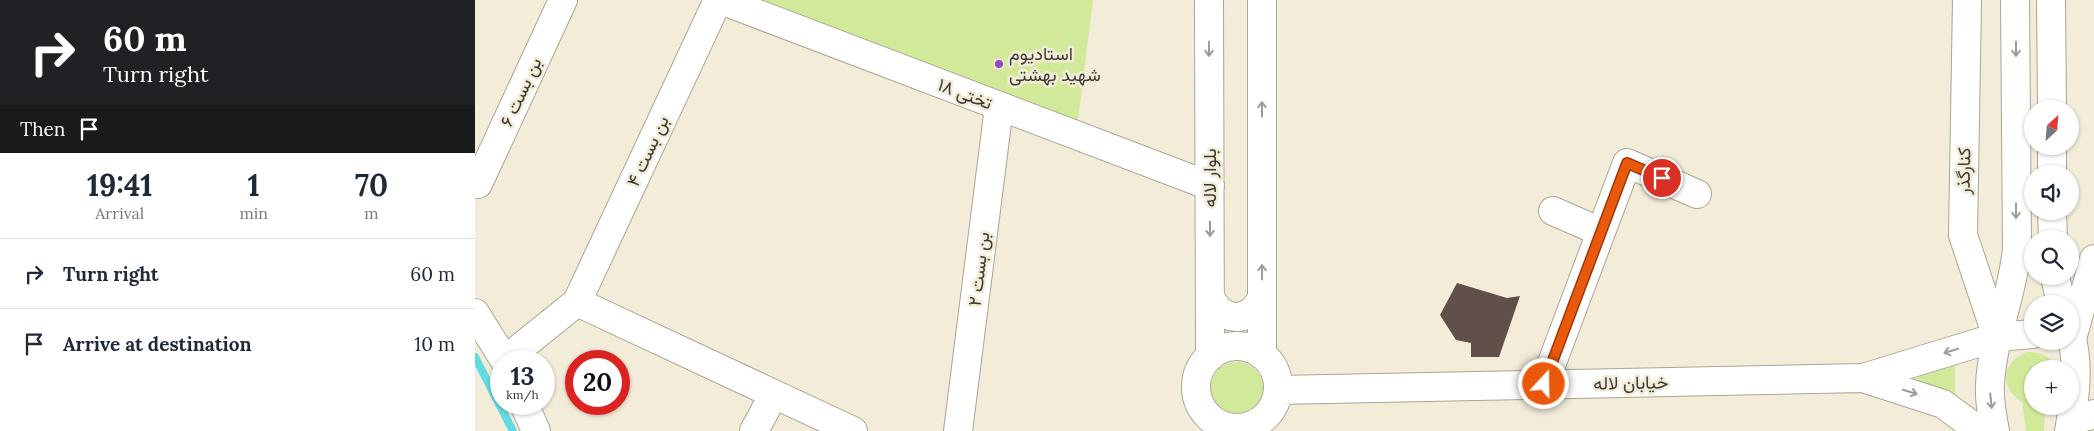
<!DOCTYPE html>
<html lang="en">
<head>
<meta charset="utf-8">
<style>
	body { margin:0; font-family:Lora,Vazirmatn,serif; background:#f2f2f3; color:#1f2937; height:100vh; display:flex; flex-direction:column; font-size:19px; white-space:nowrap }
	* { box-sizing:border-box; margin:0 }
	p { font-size:16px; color:#747a83 }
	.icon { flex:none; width:28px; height:28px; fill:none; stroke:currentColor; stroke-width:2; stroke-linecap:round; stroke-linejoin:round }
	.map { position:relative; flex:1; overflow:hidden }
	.panel { display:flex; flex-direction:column; background:#fff; width:475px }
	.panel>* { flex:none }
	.banner { background:#202124; color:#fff; overflow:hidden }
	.needle { width:32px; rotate:26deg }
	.tools { position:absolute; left:1549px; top:100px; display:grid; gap:10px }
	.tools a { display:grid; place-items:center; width:55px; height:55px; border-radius:50%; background:#fff; box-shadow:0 1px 4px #0004; font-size:25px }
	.speed { position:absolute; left:15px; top:350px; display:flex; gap:10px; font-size:25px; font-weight:700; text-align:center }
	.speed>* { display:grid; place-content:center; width:65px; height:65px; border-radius:50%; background:#fff; box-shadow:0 1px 4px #0004; line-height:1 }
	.speed small { font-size:12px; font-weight:400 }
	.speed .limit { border:8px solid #d22; background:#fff; color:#111 }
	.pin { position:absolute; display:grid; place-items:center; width:42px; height:42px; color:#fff; margin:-21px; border:2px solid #fff; border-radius:50%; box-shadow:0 1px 5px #0007 }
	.me { position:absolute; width:55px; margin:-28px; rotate:21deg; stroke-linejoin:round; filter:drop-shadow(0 0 4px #0008) }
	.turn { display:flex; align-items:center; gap:18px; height:105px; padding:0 20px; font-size:22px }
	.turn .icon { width:65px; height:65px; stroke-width:2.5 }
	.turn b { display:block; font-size:35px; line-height:42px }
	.then { display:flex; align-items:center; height:48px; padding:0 20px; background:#0003; gap:10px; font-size:19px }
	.eta { display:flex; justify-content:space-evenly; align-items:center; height:85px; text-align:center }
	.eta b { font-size:30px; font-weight:700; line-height:35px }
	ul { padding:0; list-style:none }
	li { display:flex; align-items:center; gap:15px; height:70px; padding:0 20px; border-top:1px solid #e0e1e3 }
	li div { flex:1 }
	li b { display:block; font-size:19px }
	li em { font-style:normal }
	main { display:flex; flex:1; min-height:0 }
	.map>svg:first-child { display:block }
	.green { fill:#d0ea9a }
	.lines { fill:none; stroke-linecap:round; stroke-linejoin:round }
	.stream { stroke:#61dbe1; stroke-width:8 }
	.building { fill:#614f4a }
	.minor-casing { stroke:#aba593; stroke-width:30 }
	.highway-casing { stroke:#aba593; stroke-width:30 }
	.minor { stroke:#fff; stroke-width:28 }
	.highway { stroke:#fff; stroke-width:28 }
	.oneway { stroke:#9e9c98 }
	.route-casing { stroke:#983908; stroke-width:12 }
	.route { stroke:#ea580c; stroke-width:9 }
	.poi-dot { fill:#8f4bbf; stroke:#f2ecd9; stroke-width:2 }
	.labels { text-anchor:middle; stroke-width:5; stroke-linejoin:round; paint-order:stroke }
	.poi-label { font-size:18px; fill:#3c3932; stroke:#f2ecd9; text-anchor:start }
	.street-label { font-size:18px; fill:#3c3932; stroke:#f2ecd9 }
</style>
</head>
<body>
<main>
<section class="panel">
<div class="banner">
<div class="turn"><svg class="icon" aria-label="right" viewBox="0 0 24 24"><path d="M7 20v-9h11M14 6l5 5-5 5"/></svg><div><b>60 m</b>Turn right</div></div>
<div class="then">Then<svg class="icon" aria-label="arrive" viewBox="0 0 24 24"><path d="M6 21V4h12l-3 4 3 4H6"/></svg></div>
</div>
<div class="eta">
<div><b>19:41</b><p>Arrival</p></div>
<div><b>1</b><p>min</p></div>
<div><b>70</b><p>m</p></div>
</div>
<ul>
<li><svg class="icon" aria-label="right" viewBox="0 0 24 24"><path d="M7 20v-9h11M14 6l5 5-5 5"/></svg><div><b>Turn right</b></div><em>60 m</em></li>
<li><svg class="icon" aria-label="arrive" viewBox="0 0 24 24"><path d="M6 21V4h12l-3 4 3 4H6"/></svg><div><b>Arrive at destination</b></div><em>10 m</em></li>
</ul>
</section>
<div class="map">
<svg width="1619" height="431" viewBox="0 0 1619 431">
	<rect width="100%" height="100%" fill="#f2ecd9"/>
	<path class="green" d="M 277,0 L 618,0 L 602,128 Z
		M 1552,352 C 1565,352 1577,356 1582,369 L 1558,369 L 1558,406 L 1570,406 L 1569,431 L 1551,431 L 1547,402 C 1524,387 1526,362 1552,352 Z
		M736 388a26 26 0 1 1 52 0a26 26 0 1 1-52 0Z
		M 1480,363 L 1480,396 L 1441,381 L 1442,377 Z"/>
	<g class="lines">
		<path class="stream" d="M 0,357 L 38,431"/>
	</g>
	<path class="building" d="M 982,283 L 1032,298 L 1045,296 L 1024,357 L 996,357 L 996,343 L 981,340 L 965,315 Z"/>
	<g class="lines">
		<defs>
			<path id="minor" d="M 246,0 L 735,186
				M 734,0 L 735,357
				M 1492,0 L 1488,235 L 1522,337
				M 3,184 L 88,0
				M 1078,211 L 1126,232
				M 735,296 C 746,322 773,325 787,298
				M 102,302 L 378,431
				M 0,313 L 30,361
				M 1597,339 L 1619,259
				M721 387a41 41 0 1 1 82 0a41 41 0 1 1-82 0Z
				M 787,355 L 787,0
				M 30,360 L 102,302 L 243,0
				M 1388,378 L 1468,404 L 1505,431
				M 1069,384 L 1152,163 L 1222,194
				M 803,390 L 1388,378 L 1522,337 L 1558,334
				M 49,404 L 61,431
				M 1596,421 L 1619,414
				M 279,431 L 299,394
				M 483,431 L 524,107"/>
			<path id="highway" d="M 1576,0 L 1577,109
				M 1577,146 L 1577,174
				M 1577,211 L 1578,239
				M 1580,276 L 1586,304
				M 1520,431 C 1517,416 1514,400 1515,385 C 1517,338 1538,295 1542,248 L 1540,0
				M 1594,431 C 1600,399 1605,363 1595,332"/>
		</defs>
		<use href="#minor" class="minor-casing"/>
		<use href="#highway" class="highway-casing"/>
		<use href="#minor" class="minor"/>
		<use href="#highway" class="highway"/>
	</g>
	<defs><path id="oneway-shaft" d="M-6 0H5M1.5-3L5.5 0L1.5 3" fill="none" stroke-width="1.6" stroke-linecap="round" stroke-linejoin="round" transform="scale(1.25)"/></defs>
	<g class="oneway">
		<use href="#oneway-shaft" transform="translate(734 49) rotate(90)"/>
		<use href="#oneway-shaft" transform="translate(1541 49) rotate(90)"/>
		<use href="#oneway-shaft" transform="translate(787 109) rotate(-90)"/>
		<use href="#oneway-shaft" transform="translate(1541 211) rotate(90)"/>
		<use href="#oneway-shaft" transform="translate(735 229) rotate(90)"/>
		<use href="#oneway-shaft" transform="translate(787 272) rotate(-90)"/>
		<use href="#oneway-shaft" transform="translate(1476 351) rotate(163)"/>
		<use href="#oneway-shaft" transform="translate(1435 392) rotate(17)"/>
		<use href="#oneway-shaft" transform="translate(1516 401) rotate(84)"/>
	</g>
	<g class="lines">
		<defs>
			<path id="route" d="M 1069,384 L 1152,163 L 1187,178"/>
		</defs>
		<use href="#route" class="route-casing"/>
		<use href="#route" class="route"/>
	</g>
	<circle class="poi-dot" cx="524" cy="64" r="5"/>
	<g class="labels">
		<g class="poi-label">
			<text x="534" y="60">استادیوم<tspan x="534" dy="21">شهید بهشتی</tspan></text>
		</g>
		<g class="street-label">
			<text transform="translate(46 92) rotate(-65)" y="6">بن بست ۶</text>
			<text transform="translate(490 94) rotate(21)" y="6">تختی ۱۸</text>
			<text transform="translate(173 151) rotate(-65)" y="6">بن بست ۴</text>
			<text transform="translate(1489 171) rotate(-89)" y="6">کنارگذر</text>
			<text transform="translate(735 178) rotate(-90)" y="6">بلوار لاله</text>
			<text transform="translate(504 269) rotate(-83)" y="6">بن بست ۲</text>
			<text transform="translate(1156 383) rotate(-1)" y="6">خیابان لاله</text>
		</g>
	</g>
</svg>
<div class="tools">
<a><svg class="needle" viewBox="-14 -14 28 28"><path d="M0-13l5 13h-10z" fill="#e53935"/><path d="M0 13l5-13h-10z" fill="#747a83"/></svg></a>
<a><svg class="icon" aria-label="sound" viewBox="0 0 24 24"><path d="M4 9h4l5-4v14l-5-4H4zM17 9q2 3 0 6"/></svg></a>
<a><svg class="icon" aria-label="search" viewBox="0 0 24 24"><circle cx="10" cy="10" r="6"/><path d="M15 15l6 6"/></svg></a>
<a><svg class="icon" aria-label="layers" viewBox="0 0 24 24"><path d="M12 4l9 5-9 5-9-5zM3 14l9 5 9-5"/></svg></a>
<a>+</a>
</div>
<div class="speed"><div>13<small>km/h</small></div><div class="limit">20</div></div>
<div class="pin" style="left:1187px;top:178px;background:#d93025"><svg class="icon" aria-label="arrive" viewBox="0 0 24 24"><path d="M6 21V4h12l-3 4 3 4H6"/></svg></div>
<svg class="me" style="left:1069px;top:384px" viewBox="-20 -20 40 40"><circle r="17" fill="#ea580c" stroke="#fff" stroke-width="3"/><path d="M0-11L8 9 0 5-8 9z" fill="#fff"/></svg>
</div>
</main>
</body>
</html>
